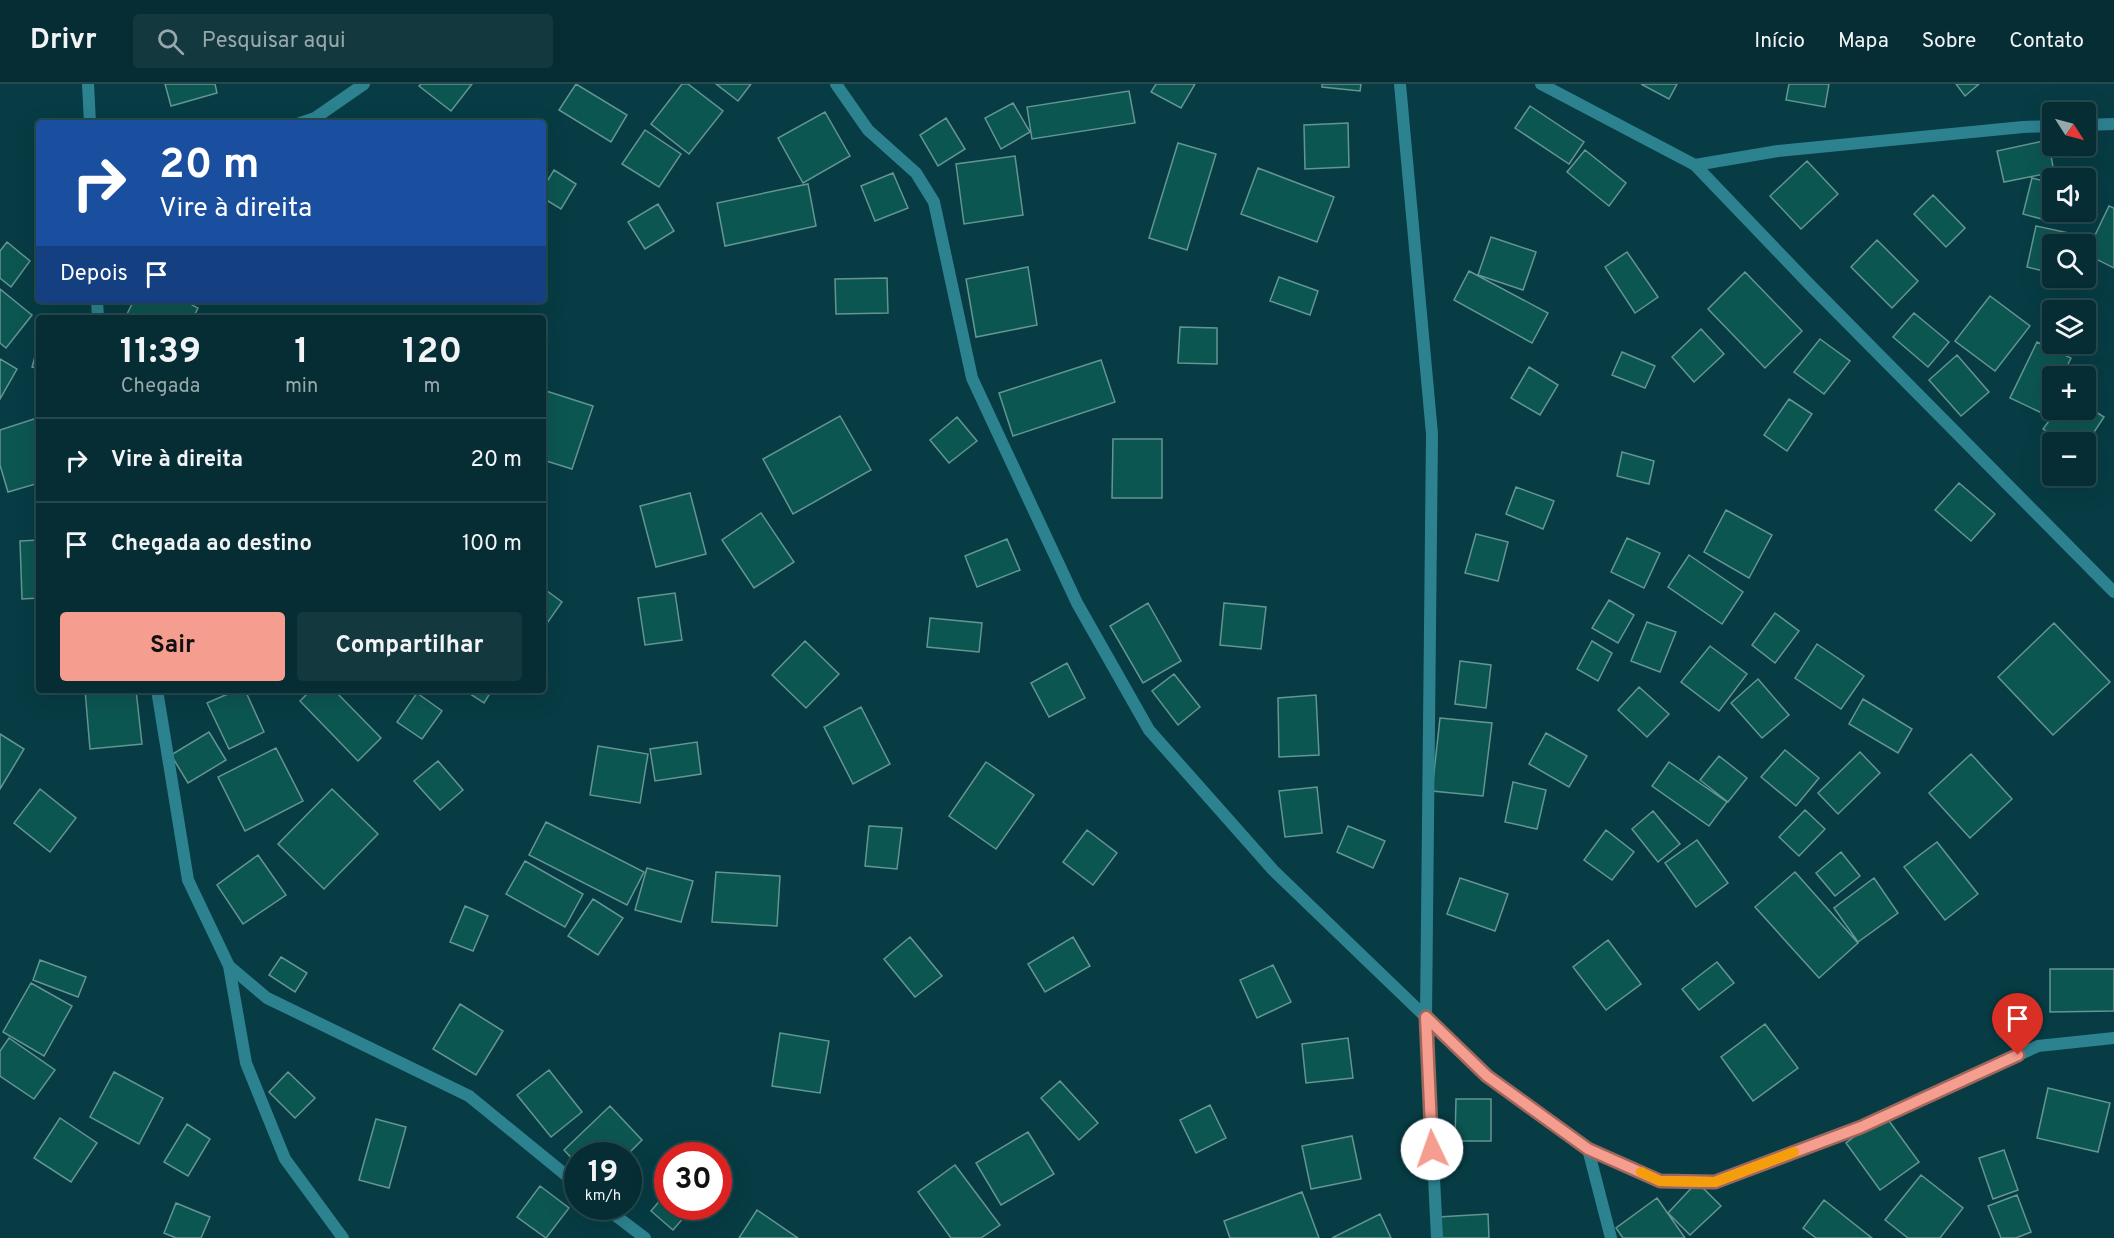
<!DOCTYPE html>
<html lang="pt">
<head>
<meta charset="utf-8">
<style>
	body { margin:0; font-family:Overpass,sans-serif; background:#13393f; color:#f1f3f6; height:100vh; display:flex; flex-direction:column; font-size:22px; white-space:nowrap }
	* { box-sizing:border-box; margin:0 }
	p { font-size:20px; color:#97a8ac }
	.icon { flex:none; width:33px; height:33px; fill:none; stroke:currentColor; stroke-width:2; stroke-linecap:round; stroke-linejoin:round }
	.map { position:relative; flex:1; overflow:hidden }
	.side { position:absolute; left:36px; top:231px; width:510px; height:378px; display:flex; flex-direction:column; background:#052d33; border-radius:6px; box-shadow:0 6px 24px #0002,0 0 0 2px #26494e }
	.side>* { flex:none }
	.guide { position:absolute; left:36px; top:36px; width:510px; height:183px; border-radius:6px; box-shadow:0 6px 24px #0002,0 0 0 2px #26494e; background:#1a4fa0; color:#fff; overflow:hidden }
	.needle { width:39px; rotate:126deg }
	.tools { position:absolute; left:2042px; top:18px; display:grid; gap:12px }
	.tools a { display:grid; place-items:center; width:54px; height:54px; border-radius:6px; background:#052d33; box-shadow:0 6px 24px #0002,0 0 0 2px #26494e; font-size:30px }
	.speed { position:absolute; left:564px; top:1058px; display:flex; gap:12px; font-size:30px; font-weight:700; text-align:center }
	.speed>* { display:grid; place-content:center; width:78px; height:78px; border-radius:50%; background:#052d33; box-shadow:0 6px 24px #0002,0 0 0 2px #26494e; line-height:1 }
	.speed small { font-size:15px; font-weight:400 }
	.speed .limit { border:9px solid #d22; background:#fff; color:#111 }
	.pin { position:absolute; display:grid; place-items:center; width:51px; height:51px; color:#fff; margin:-62px -26px; border-radius:50% 50% 50% 0; rotate:-45deg; box-shadow:0 0 6px #0007 }
	.pin .icon { rotate:45deg }
	.me { position:absolute; width:66px; margin:-33px; rotate:357deg; stroke-linejoin:round; filter:drop-shadow(0 0 4px #0008) }
	.turn { display:flex; align-items:center; gap:21px; height:126px; padding:0 24px; font-size:27px }
	.turn .icon { width:78px; height:78px; stroke-width:2.5 }
	.turn b { display:block; font-size:42px; line-height:51px }
	.then { display:flex; align-items:center; height:57px; padding:0 24px; background:#0003; gap:12px; font-size:22px }
	.eta { display:flex; justify-content:space-evenly; align-items:center; height:102px; text-align:center }
	.eta b { font-size:36px; font-weight:700; line-height:42px }
	.cta { display:flex; gap:12px; margin-top:auto; padding:12px 24px }
	.cta a { flex:1; height:69px; border-radius:6px; background:#f59d8e; color:#111; font-size:24px; font-weight:700; line-height:69px; text-align:center }
	.cta a+a { background:#13393f; color:#f1f3f6 }
	ul { padding:0; list-style:none }
	li { display:flex; align-items:center; gap:18px; height:84px; padding:0 24px; border-top:2px solid #26494e }
	li div { flex:1 }
	li b { display:block; font-size:22px }
	li em { font-style:normal }
	header { display:flex; align-items:center; gap:36px; box-sizing:border-box; height:84px; padding:0 30px; background:#052d33; border-bottom:2px solid #26494e }
	header strong { font-size:28px }
	nav { display:flex; gap:33px; margin-inline-start:auto; font-size:21px }
	.search { width:420px; height:54px; background:#13393f; display:flex; align-items:center; gap:15px; box-sizing:border-box; padding:0 21px; border-radius:6px; color:#97a8ac; font-size:22px }
	.map>svg:first-child { display:block }
	.building { fill:#0c5652; stroke:#649592; stroke-width:1.5 }
	.lines { fill:none; stroke-linecap:round; stroke-linejoin:round }
	.street { stroke:#2d8290; stroke-width:12 }
	.route-casing { stroke:#9f665c; stroke-width:15 }
	.route { stroke:#f59d8e; stroke-width:10 }
	.slow { stroke:#f59e0b; stroke-width:10 }
</style>
</head>
<body>
<header>
<strong>Drivr</strong>
<div class="search"><svg class="icon" aria-label="search" viewBox="0 0 24 24"><circle cx="10" cy="10" r="6"/><path d="M15 15l6 6"/></svg>Pesquisar aqui</div>
<nav><a>Início</a><a>Mapa</a><a>Sobre</a><a>Contato</a></nav>
</header>
<div class="map">
<svg width="2114" height="1154" viewBox="0 0 2114 1154">
	<rect width="100%" height="100%" fill="#073c44"/>
	<path class="building" d="M 165,0 L 215,0 L 217,9 L 171,22 Z
		M 165,0 L 215,0 L 217,9 L 171,22 Z
		M 421,0 L 472,0 L 451,27 L 419,2 Z
		M 576,0 L 627,31 L 611,58 L 559,26 Z
		M 682,0 L 688,0 L 723,27 L 689,70 L 651,40 Z
		M 716,0 L 751,0 L 738,17 Z
		M 1156,0 L 1195,0 L 1181,24 L 1151,8 Z
		M 1322,0 L 1361,0 L 1360,7 L 1322,3 Z
		M 1641,0 L 1677,0 L 1669,15 Z
		M 1789,0 L 1829,0 L 1825,23 L 1786,16 Z
		M 1789,0 L 1829,0 L 1825,23 L 1786,16 Z
		M 1956,0 L 1979,0 L 1965,12 Z
		M 1129,7 L 1135,39 L 1032,55 L 1027,23 Z
		M 1013,19 L 1030,48 L 1001,65 L 985,34 Z
		M 1530,22 L 1584,58 L 1569,80 L 1515,44 Z
		M 825,28 L 850,72 L 803,99 L 778,54 Z
		M 946,34 L 965,65 L 938,82 L 920,51 Z
		M 946,34 L 965,65 L 938,82 L 920,51 Z
		M 1348,39 L 1349,83 L 1305,85 L 1304,41 Z
		M 645,46 L 681,70 L 659,103 L 622,80 Z
		M 645,46 L 681,70 L 659,103 L 622,80 Z
		M 2048,56 L 2054,88 L 2004,98 L 1997,67 Z
		M 1178,59 L 1216,70 L 1187,166 L 1149,154 Z
		M 1585,66 L 1626,99 L 1609,122 L 1567,88 Z
		M 1585,66 L 1626,99 L 1609,122 L 1567,88 Z
		M 1015,72 L 1023,131 L 964,140 L 956,80 Z
		M 1807,77 L 1838,110 L 1801,145 L 1770,112 Z
		M 1258,84 L 1334,113 L 1317,158 L 1241,130 Z
		M 554,86 L 576,100 L 561,125 L 543,114 L 543,104 Z
		M 893,89 L 908,124 L 875,137 L 861,102 Z
		M 2032,94 L 2052,99 L 2052,128 L 2056,128 L 2053,138 L 2023,130 Z
		M 2032,94 L 2052,99 L 2052,128 L 2056,128 L 2053,138 L 2023,130 Z
		M 808,100 L 816,142 L 725,162 L 717,119 Z
		M 808,100 L 816,142 L 725,162 L 717,119 Z
		M 1933,111 L 1965,144 L 1946,163 L 1914,130 Z
		M 658,120 L 674,147 L 645,165 L 628,138 Z
		M 658,120 L 674,147 L 645,165 L 628,138 Z
		M 2109,122 L 2114,124 L 2114,184 L 2086,170 Z
		M 2109,122 L 2114,124 L 2114,184 L 2086,170 Z
		M 2036,142 L 2069,149 L 2066,160 L 2052,160 L 2052,189 L 2027,183 Z
		M 1491,153 L 1536,168 L 1523,206 L 1478,191 Z
		M 1877,156 L 1918,197 L 1892,224 L 1851,183 Z
		M 7,158 L 30,177 L 11,203 L 0,194 L 0,167 Z
		M 1627,168 L 1658,213 L 1635,229 L 1605,183 Z
		M 1028,183 L 1037,241 L 976,253 L 966,195 Z
		M 1028,183 L 1037,241 L 976,253 L 966,195 Z
		M 1469,187 L 1548,229 L 1532,259 L 1454,216 Z
		M 1745,188 L 1802,247 L 1765,284 L 1708,225 Z
		M 1279,193 L 1318,207 L 1310,231 L 1270,217 Z
		M 887,194 L 888,229 L 836,230 L 835,195 Z
		M 887,194 L 888,229 L 836,230 L 835,195 Z
		M 0,205 L 32,231 L 6,264 L 0,259 Z
		M 1990,212 L 2030,242 L 1995,287 L 1955,257 Z
		M 134,216 L 183,216 L 198,224 L 193,234 L 125,234 Z
		M 1914,229 L 1949,258 L 1928,283 L 1893,253 Z
		M 1180,243 L 1217,244 L 1217,280 L 1178,279 Z
		M 1701,245 L 1724,270 L 1694,298 L 1672,273 Z
		M 1820,255 L 1850,277 L 1824,310 L 1794,288 Z
		M 2037,258 L 2071,274 L 2062,292 L 2052,292 L 2052,313 L 2044,330 L 2010,314 Z
		M 39,259 L 39,285 L 32,283 Z
		M 1622,268 L 1655,282 L 1645,304 L 1612,291 Z
		M 1622,268 L 1655,282 L 1645,304 L 1612,291 Z
		M 1957,271 L 1989,308 L 1961,332 L 1929,296 Z
		M 0,275 L 17,285 L 0,315 Z
		M 1101,276 L 1115,318 L 1013,352 L 999,309 Z
		M 1529,283 L 1558,301 L 1540,331 L 1511,314 Z
		M 543,306 L 593,322 L 572,385 L 543,376 Z
		M 1789,315 L 1812,330 L 1787,367 L 1764,351 Z
		M 2085,321 L 2104,333 L 2085,362 L 2085,358 L 2064,358 L 2043,345 L 2057,326 L 2085,326 Z
		M 840,332 L 871,386 L 793,430 L 763,375 Z
		M 957,333 L 977,357 L 949,379 L 930,356 Z
		M 957,333 L 977,357 L 949,379 L 930,356 Z
		M 37,334 L 39,341 L 39,399 L 8,408 L 0,381 L 0,346 Z
		M 1113,355 L 1162,355 L 1162,414 L 1112,414 Z
		M 1113,355 L 1162,355 L 1162,414 L 1112,414 Z
		M 1622,368 L 1654,377 L 1649,400 L 1617,392 Z
		M 1959,399 L 1995,430 L 1971,457 L 1935,426 Z
		M 1959,399 L 1995,430 L 1971,457 L 1935,426 Z
		M 1516,403 L 1554,417 L 1543,445 L 1506,430 Z
		M 690,409 L 706,470 L 656,483 L 640,422 Z
		M 1726,426 L 1772,451 L 1749,494 L 1704,468 Z
		M 761,429 L 794,478 L 754,504 L 722,456 Z
		M 1476,450 L 1508,458 L 1498,497 L 1465,489 Z
		M 1627,454 L 1660,469 L 1644,504 L 1611,488 Z
		M 1007,455 L 1020,486 L 977,503 L 965,472 Z
		M 39,456 L 39,514 L 22,515 L 20,457 Z
		M 1689,471 L 1743,508 L 1722,540 L 1668,503 Z
		M 543,504 L 562,518 L 543,545 Z
		M 675,509 L 682,556 L 645,561 L 638,514 Z
		M 1609,516 L 1634,531 L 1618,559 L 1592,544 Z
		M 1148,519 L 1181,577 L 1143,599 L 1110,542 Z
		M 1224,519 L 1266,523 L 1261,565 L 1220,561 Z
		M 1775,529 L 1799,547 L 1775,579 L 1752,561 Z
		M 930,534 L 982,539 L 979,568 L 927,563 Z
		M 1647,538 L 1676,548 L 1660,588 L 1631,577 Z
		M 1647,538 L 1676,548 L 1660,588 L 1631,577 Z
		M 2054,539 L 2110,598 L 2053,651 L 1998,593 Z
		M 805,557 L 839,590 L 806,624 L 772,591 Z
		M 1592,557 L 1612,569 L 1598,597 L 1577,585 Z
		M 1817,560 L 1864,592 L 1841,625 L 1795,594 Z
		M 1710,562 L 1747,590 L 1719,627 L 1681,598 Z
		M 1460,577 L 1491,581 L 1486,624 L 1455,620 Z
		M 1067,579 L 1085,614 L 1049,633 L 1031,599 Z
		M 1174,590 L 1200,623 L 1178,641 L 1152,607 Z
		M 1758,595 L 1789,631 L 1762,654 L 1731,619 Z
		M 1639,603 L 1669,630 L 1647,653 L 1618,626 Z
		M 85,606 L 136,606 L 142,660 L 90,665 Z
		M 237,606 L 245,606 L 264,648 L 229,665 L 207,619 Z
		M 237,606 L 245,606 L 264,648 L 229,665 L 207,619 Z
		M 311,606 L 334,606 L 381,654 L 358,677 L 300,617 Z
		M 464,606 L 492,606 L 484,619 Z
		M 464,606 L 492,606 L 484,619 Z
		M 417,609 L 442,627 L 422,655 L 397,638 Z
		M 1316,611 L 1319,671 L 1279,673 L 1278,614 Z
		M 1863,615 L 1912,645 L 1898,669 L 1849,640 Z
		M 861,623 L 890,680 L 853,700 L 824,643 Z
		M 1440,634 L 1492,639 L 1483,712 L 1432,707 Z
		M 209,648 L 226,676 L 188,699 L 171,671 Z
		M 209,648 L 226,676 L 188,699 L 171,671 Z
		M 1546,649 L 1587,672 L 1569,703 L 1529,680 Z
		M 1546,649 L 1587,672 L 1569,703 L 1529,680 Z
		M 0,650 L 24,665 L 0,705 Z
		M 697,658 L 701,690 L 655,697 L 650,665 Z
		M 697,658 L 701,690 L 655,697 L 650,665 Z
		M 598,662 L 648,670 L 640,719 L 590,711 Z
		M 276,664 L 303,717 L 245,747 L 218,693 Z
		M 276,664 L 303,717 L 245,747 L 218,693 Z
		M 1785,666 L 1819,694 L 1796,722 L 1761,693 Z
		M 1860,668 L 1880,689 L 1838,730 L 1818,709 Z
		M 1971,670 L 2012,715 L 1970,754 L 1929,709 Z
		M 1719,672 L 1747,694 L 1728,718 L 1700,696 Z
		M 438,677 L 463,706 L 440,726 L 414,697 Z
		M 986,678 L 1034,711 L 996,765 L 949,732 Z
		M 1669,678 L 1727,718 L 1709,742 L 1652,702 Z
		M 1513,698 L 1546,706 L 1537,745 L 1505,738 Z
		M 1317,703 L 1322,749 L 1285,753 L 1279,707 Z
		M 40,705 L 76,734 L 50,768 L 14,739 Z
		M 40,705 L 76,734 L 50,768 L 14,739 Z
		M 332,705 L 378,750 L 324,805 L 278,760 Z
		M 1805,726 L 1825,745 L 1799,772 L 1779,753 Z
		M 1805,726 L 1825,745 L 1799,772 L 1779,753 Z
		M 1653,727 L 1680,760 L 1658,778 L 1632,745 Z
		M 546,738 L 644,788 L 627,821 L 529,771 Z
		M 869,742 L 902,744 L 897,785 L 865,782 Z
		M 1348,742 L 1385,757 L 1373,784 L 1337,768 Z
		M 1348,742 L 1385,757 L 1373,784 L 1337,768 Z
		M 1087,746 L 1117,769 L 1093,801 L 1063,778 Z
		M 1606,746 L 1634,768 L 1612,796 L 1584,776 Z
		M 1606,746 L 1634,768 L 1612,796 L 1584,776 Z
		M 1697,756 L 1728,799 L 1696,823 L 1665,779 Z
		M 1937,758 L 1978,810 L 1945,836 L 1904,783 Z
		M 1841,768 L 1860,792 L 1835,812 L 1816,789 Z
		M 258,771 L 286,811 L 243,840 L 217,801 Z
		M 525,777 L 583,810 L 565,843 L 506,810 Z
		M 647,784 L 693,797 L 681,838 L 635,826 Z
		M 716,788 L 780,792 L 777,842 L 712,838 Z
		M 1795,788 L 1858,859 L 1819,894 L 1755,823 Z
		M 1460,794 L 1508,810 L 1495,847 L 1447,830 Z
		M 1874,794 L 1898,829 L 1858,858 L 1834,824 Z
		M 593,815 L 623,834 L 598,871 L 568,852 Z
		M 465,822 L 488,832 L 473,867 L 450,858 Z
		M 465,822 L 488,832 L 473,867 L 450,858 Z
		M 910,853 L 942,892 L 915,913 L 884,875 Z
		M 1073,853 L 1090,882 L 1045,908 L 1028,880 Z
		M 1608,856 L 1641,900 L 1606,926 L 1573,883 Z
		M 281,873 L 307,889 L 295,908 L 269,891 Z
		M 40,876 L 86,893 L 78,913 L 33,896 Z
		M 1717,878 L 1734,899 L 1699,926 L 1682,905 Z
		M 1273,881 L 1291,918 L 1257,934 L 1240,896 Z
		M 2050,885 L 2114,885 L 2114,927 L 2050,928 Z
		M 31,899 L 72,922 L 44,972 L 3,948 Z
		M 460,920 L 503,947 L 476,991 L 433,965 Z
		M 1765,940 L 1798,984 L 1753,1017 L 1721,973 Z
		M 1765,940 L 1798,984 L 1753,1017 L 1721,973 Z
		M 780,949 L 829,957 L 820,1009 L 772,1002 Z
		M 9,954 L 55,986 L 34,1015 L 0,992 L 0,967 Z
		M 1348,954 L 1353,994 L 1306,999 L 1302,960 Z
		M 549,986 L 582,1028 L 551,1053 L 517,1011 Z
		M 114,988 L 163,1014 L 139,1060 L 90,1033 Z
		M 288,988 L 315,1014 L 295,1034 L 269,1008 Z
		M 1060,997 L 1098,1039 L 1079,1056 L 1041,1014 Z
		M 2048,1004 L 2110,1019 L 2098,1068 L 2037,1054 Z
		M 2048,1004 L 2110,1019 L 2098,1068 L 2037,1054 Z
		M 1456,1015 L 1491,1015 L 1491,1057 L 1455,1057 Z
		M 1210,1021 L 1226,1054 L 1196,1069 L 1180,1036 Z
		M 1210,1021 L 1226,1054 L 1196,1069 L 1180,1036 Z
		M 610,1022 L 642,1056 L 627,1071 L 578,1071 L 578,1081 L 564,1066 Z
		M 1884,1030 L 1919,1078 L 1880,1106 L 1846,1059 Z
		M 60,1034 L 97,1059 L 71,1098 L 34,1074 Z
		M 376,1035 L 406,1043 L 389,1104 L 359,1096 Z
		M 187,1040 L 210,1055 L 188,1092 L 164,1078 Z
		M 1028,1048 L 1054,1090 L 1001,1121 L 976,1079 Z
		M 1028,1048 L 1054,1090 L 1001,1121 L 976,1079 Z
		M 1352,1052 L 1361,1095 L 1311,1105 L 1302,1062 Z
		M 2004,1066 L 2018,1106 L 1993,1115 L 1979,1074 Z
		M 2004,1066 L 2018,1106 L 1993,1115 L 1979,1074 Z
		M 955,1081 L 1000,1141 L 981,1154 L 951,1154 L 918,1108 Z
		M 1921,1091 L 1963,1124 L 1940,1154 L 1908,1154 L 1885,1136 Z
		M 1697,1098 L 1721,1122 L 1690,1151 L 1668,1129 Z
		M 1697,1098 L 1721,1122 L 1690,1151 L 1668,1129 Z
		M 540,1102 L 569,1124 L 546,1154 L 517,1133 Z
		M 668,1107 L 668,1122 L 689,1122 L 692,1124 L 673,1146 L 651,1127 Z
		M 1302,1108 L 1319,1154 L 1230,1154 L 1224,1137 Z
		M 2017,1111 L 2031,1148 L 2016,1154 L 2001,1154 L 1988,1122 Z
		M 1657,1114 L 1685,1154 L 1623,1154 L 1616,1144 Z
		M 1824,1116 L 1872,1154 L 1816,1154 L 1803,1144 Z
		M 176,1119 L 210,1133 L 201,1154 L 176,1154 L 164,1149 Z
		M 757,1126 L 798,1154 L 739,1154 Z
		M 757,1126 L 798,1154 L 739,1154 Z
		M 1380,1130 L 1391,1154 L 1332,1154 Z
		M 1488,1130 L 1489,1154 L 1439,1154 L 1438,1133 Z"/>
	<g class="lines">
		<path class="street" d="M 88,0 L 90,39
			M 836,0 L 868,46 L 916,89 L 934,118 L 972,294 L 1077,519 L 1149,646 L 1273,786 L 1487,992 L 1588,1065 L 1660,1097 L 1715,1098 L 1861,1043 L 2038,962 L 2114,954
			M 1400,0 L 1432,350 L 1426,933 L 1437,1154
			M 1541,0 L 1695,81 L 1811,202 L 2114,508
			M 300,39 L 315,34 L 364,0
			M 2085,41 L 2114,40
			M 1695,81 L 1778,67 L 2023,43 L 2052,42
			M 97,216 L 98,234
			M 157,606 L 188,796 L 229,882 L 267,914 L 469,1012 L 578,1101
			M 229,882 L 246,979 L 285,1075 L 343,1154
			M 1588,1065 L 1611,1154
			M 603,1122 L 645,1154"/>
	</g>
	<g class="lines">
		<defs>
			<path id="route" d="M 1432,1065 L 1426,933 L 1487,992 L 1588,1065 L 1660,1097 L 1715,1098 L 1861,1043 L 2018,971"/>
		</defs>
		<use href="#route" class="route-casing"/>
		<use href="#route" class="route"/>
		<path class="slow" d="M 1641,1088 L 1660,1097 L 1715,1098 L 1794,1068"/>
	</g>
</svg>
<div class="tools">
<a><svg class="needle" viewBox="-14 -14 28 28"><path d="M0-13l5 13h-10z" fill="#e53935"/><path d="M0 13l5-13h-10z" fill="#97a8ac"/></svg></a>
<a><svg class="icon" aria-label="sound" viewBox="0 0 24 24"><path d="M4 9h4l5-4v14l-5-4H4zM17 9q2 3 0 6"/></svg></a>
<a><svg class="icon" aria-label="search" viewBox="0 0 24 24"><circle cx="10" cy="10" r="6"/><path d="M15 15l6 6"/></svg></a>
<a><svg class="icon" aria-label="layers" viewBox="0 0 24 24"><path d="M12 4l9 5-9 5-9-5zM3 14l9 5 9-5"/></svg></a>
<a>+</a>
<a>−</a>
</div>
<div class="speed"><div>19<small>km/h</small></div><div class="limit">30</div></div>
<div class="pin" style="left:2018px;top:971px;background:#d93025"><svg class="icon" aria-label="arrive" viewBox="0 0 24 24"><path d="M6 21V4h12l-3 4 3 4H6"/></svg></div>
<svg class="me" style="left:1432px;top:1065px" viewBox="-20 -20 40 40"><circle r="19" fill="#fff"/><path d="M0-13L10 11 0 6-10 11z" fill="#f59d8e"/></svg>
<div class="guide">
<div class="turn"><svg class="icon" aria-label="right" viewBox="0 0 24 24"><path d="M7 20v-9h11M14 6l5 5-5 5"/></svg><div><b>20 m</b>Vire à direita</div></div>
<div class="then">Depois<svg class="icon" aria-label="arrive" viewBox="0 0 24 24"><path d="M6 21V4h12l-3 4 3 4H6"/></svg></div>
</div>
<section class="side">
<div class="eta">
<div><b>11:39</b><p>Chegada</p></div>
<div><b>1</b><p>min</p></div>
<div><b>120</b><p>m</p></div>
</div>
<ul>
<li><svg class="icon" aria-label="right" viewBox="0 0 24 24"><path d="M7 20v-9h11M14 6l5 5-5 5"/></svg><div><b>Vire à direita</b></div><em>20 m</em></li>
<li><svg class="icon" aria-label="arrive" viewBox="0 0 24 24"><path d="M6 21V4h12l-3 4 3 4H6"/></svg><div><b>Chegada ao destino</b></div><em>100 m</em></li>
</ul>
<div class="cta"><a>Sair</a><a>Compartilhar</a></div>
</section>
</div>
</body>
</html>
